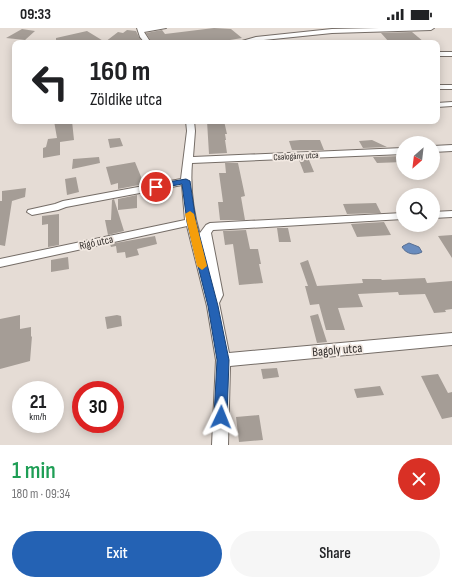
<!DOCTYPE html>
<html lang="en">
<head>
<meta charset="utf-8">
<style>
	body { margin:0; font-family:"Sofia Sans Condensed",sans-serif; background:#f6f6f6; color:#202124; height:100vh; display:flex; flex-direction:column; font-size:15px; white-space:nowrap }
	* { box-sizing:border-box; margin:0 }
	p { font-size:13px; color:#757577 }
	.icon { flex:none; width:22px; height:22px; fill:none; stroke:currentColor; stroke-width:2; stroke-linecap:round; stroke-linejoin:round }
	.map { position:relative; height:417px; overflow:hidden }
	.side { display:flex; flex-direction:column; background:#fff; flex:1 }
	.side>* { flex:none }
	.top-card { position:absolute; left:12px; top:12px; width:428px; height:84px; border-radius:8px; box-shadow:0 2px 10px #0003; background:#fff; color:#202124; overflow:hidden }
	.needle { width:26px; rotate:208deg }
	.buttons { position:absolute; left:396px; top:108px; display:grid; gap:8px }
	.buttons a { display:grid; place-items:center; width:44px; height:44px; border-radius:50%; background:#fff; box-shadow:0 2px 10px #0003; font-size:20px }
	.speed { position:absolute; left:12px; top:353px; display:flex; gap:8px; font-size:20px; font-weight:700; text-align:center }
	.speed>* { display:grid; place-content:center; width:52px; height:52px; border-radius:50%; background:#fff; box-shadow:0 2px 10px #0003; line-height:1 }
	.speed small { font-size:10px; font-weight:400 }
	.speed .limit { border:6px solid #d22; background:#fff; color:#111 }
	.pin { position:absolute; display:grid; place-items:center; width:34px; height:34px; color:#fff; margin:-17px; border:2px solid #fff; border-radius:50%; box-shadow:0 1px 4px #0007 }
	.me { position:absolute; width:44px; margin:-22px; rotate:2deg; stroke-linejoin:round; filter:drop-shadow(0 0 3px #0008) }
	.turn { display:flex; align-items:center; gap:14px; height:84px; padding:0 12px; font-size:18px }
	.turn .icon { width:52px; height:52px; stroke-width:2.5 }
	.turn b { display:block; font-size:28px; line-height:34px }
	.round { display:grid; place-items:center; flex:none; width:42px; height:42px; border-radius:21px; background:#f6f6f6 }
	.summary { display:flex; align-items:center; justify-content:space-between; height:68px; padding:0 12px }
	h1 { font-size:24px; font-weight:600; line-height:30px; color:#1e9e55 }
	.button { display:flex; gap:8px; margin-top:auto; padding:8px 12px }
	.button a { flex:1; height:46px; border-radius:24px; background:#2462b4; color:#fff; font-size:16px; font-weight:600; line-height:46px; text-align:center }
	.button a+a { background:#f6f6f6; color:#202124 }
	.status { display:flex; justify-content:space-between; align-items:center; height:28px; padding:0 20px; background:#fff; direction:ltr }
	.status svg { height:11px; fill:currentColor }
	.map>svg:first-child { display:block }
	.water { fill:#698cbe; stroke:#586f92 }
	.building { fill:#a59d96 }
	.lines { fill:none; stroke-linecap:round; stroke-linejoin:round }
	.street-casing { stroke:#756d67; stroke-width:2 }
	.street { fill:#fff; fill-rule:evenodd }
	.route { fill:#2462b4; stroke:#174075 }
	.slow { fill:#f59e0b }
	.labels { text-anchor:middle; stroke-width:3.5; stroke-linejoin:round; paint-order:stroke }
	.far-street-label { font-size:9px; fill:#302c2a; stroke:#f2e9e2 }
	.street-label { font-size:11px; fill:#302c2a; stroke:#f2e9e2 }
	.near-street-label { font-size:13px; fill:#302c2a; stroke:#f2e9e2 }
</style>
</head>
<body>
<div class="status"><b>09:33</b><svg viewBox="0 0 49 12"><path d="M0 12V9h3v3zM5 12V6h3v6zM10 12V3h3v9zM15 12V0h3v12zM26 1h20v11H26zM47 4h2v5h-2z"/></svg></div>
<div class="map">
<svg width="452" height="417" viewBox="0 0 452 417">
	<rect width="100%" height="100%" fill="#e5dcd5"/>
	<path class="water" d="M 409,215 L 419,219 L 422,224 C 415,228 406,226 402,219 L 403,218 Z"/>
	<path class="building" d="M 214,0 L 231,1 L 242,10 L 212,15 L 152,15 L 146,5 L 162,2 L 165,6 Z
		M 22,1 L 35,3 L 25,12 L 6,10 Z
		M 127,2 L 136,3 L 139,9 L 143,15 L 121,15 L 121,13 L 106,15 L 87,13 L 85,15 L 66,15 L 68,13 L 56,12 L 56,10 L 87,3 L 105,14 L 118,4 L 123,5 Z
		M 412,4 L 424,14 L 394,15 L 389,14 L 381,5 Z
		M 54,93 L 72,93 L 74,112 L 60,114 L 60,127 L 43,130 L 43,120 L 46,119 L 48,111 L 57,110 Z
		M 207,93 L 224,93 L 227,106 L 225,106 L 226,112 L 225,112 L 227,125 L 209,126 Z
		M 120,110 L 123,118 L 110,120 L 108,111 Z
		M 300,112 L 320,112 L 324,122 L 292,122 L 289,113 Z
		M 372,112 L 387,119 L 363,120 L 359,113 Z
		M 403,128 L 403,134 L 377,135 L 373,129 Z
		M 99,129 L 100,135 L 72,141 L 73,131 Z
		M 299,132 L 309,132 L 314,144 L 304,145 Z
		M 135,134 L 144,156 L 118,161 L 118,155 L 111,157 L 106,139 Z
		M 225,135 L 238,135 L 245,168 L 241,169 L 245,192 L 220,192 L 218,174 L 223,174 L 219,145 L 226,145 Z
		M 76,149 L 79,164 L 67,167 L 65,151 Z
		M 26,160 L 25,169 L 12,173 L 5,218 L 0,217 L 0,173 L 2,173 L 2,163 Z
		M 137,167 L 137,180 L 118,182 L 118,171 Z
		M 114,171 L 124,203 L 108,207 L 105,192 L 111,192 L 112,172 Z
		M 376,175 L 381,185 L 347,186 L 343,176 Z
		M 59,186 L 59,217 L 48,219 L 48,196 L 42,197 L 42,188 Z
		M 384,194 L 391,207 L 357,209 L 351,196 Z
		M 277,200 L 288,200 L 291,214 L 279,214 Z
		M 246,202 L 250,221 L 258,221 L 261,236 L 259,236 L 263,255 L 239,257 L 233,216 L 225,217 L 223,203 Z
		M 452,207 L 452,230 L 438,208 Z
		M 155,208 L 157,216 L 137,221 L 139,227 L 126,230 L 125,224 L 117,225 L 116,218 L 111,219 L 110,216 Z
		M 68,229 L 69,241 L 51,244 L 51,232 Z
		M 308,232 L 317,258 L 363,255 L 362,251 L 381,251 L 382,252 L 425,250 L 427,255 L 452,253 L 452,281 L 445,282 L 446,284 L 434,285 L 425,266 L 399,267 L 398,264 L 358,266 L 363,279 L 338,280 L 345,302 L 326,302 L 319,276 L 310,277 L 305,258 L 308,258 L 300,235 Z
		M 318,286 L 327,314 L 317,315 L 310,288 Z
		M 20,287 L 20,301 L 31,299 L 31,309 L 32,308 L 30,333 L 0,341 L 0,291 Z
		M 117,287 L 121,288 L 122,298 L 107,301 L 105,289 Z
		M 277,340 L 279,349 L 263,351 L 261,341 Z
		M 438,346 L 448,365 L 452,364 L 452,389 L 442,391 L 421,348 Z
		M 380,358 L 384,367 L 357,370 L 354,361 Z
		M 259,387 L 263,412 L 239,414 L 236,389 Z"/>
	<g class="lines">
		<defs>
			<path id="street" d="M 137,0 L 166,0 L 144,4 L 151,15 L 145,15 L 140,9 Z
				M 379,0 L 434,0 L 431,2 L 332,5 L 235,15 L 256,9 L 332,1 Z
				M 437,24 L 452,24 L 452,28 L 437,28 Z
				M 437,57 L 452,57 L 452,61 L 437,61 Z
				M 452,74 L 452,78 L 437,79 L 437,75 Z
				M 186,93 L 194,93 L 195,103 L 193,129 L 403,120 L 403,126 L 192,135 C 190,159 193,183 200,207 L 200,205 L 206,197 L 210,195 L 403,185 L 403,191 L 213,202 L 211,205 L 223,267 L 219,275 L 229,325 L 452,305 L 452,317 L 230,338 L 228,417 L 212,417 L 216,332 L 207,278 L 187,198 L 0,239 L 0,231 L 185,192 L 182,157 L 66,179 L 58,182 L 32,187 L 27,184 L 28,182 L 55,176 L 63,173 L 181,151 L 187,103 Z
				M 452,117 L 452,123 L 433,124 L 433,118 Z
				M 452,183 L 452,189 L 433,190 L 433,184 Z"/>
		</defs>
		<use href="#street" class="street-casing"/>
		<use href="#street" class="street"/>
	</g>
	<path class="route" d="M 186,151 L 190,153 L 196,194 L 218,278 L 229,332 L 227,389 L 225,393 L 221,395 L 216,393 L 214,389 L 217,332 L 208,278 L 187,194 L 182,156 L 156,161 L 152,159 L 156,156 Z"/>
	<path class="slow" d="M 190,183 L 194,186 L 207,238 L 202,242 L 197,238 L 185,186 Z"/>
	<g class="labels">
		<g class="far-street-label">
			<text transform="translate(296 128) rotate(-3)" y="3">Csalogány utca</text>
		</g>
		<g class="street-label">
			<text transform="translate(96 214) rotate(-12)" y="4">Rigó utca</text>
		</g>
		<g class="near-street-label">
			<text transform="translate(337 321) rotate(-5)" y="5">Bagoly utca</text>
		</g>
	</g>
</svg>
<div class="buttons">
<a><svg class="needle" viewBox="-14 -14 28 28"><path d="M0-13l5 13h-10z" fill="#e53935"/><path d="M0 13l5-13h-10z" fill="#757577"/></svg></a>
<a><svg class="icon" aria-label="search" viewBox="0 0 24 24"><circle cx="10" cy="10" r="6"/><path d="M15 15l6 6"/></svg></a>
</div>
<div class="speed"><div>21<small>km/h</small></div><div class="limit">30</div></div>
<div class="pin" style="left:156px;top:159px;background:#d93025"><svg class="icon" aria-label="arrive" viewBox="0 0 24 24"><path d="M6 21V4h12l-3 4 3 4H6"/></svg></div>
<svg class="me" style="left:221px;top:389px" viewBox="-20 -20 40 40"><path d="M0-17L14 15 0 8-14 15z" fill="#2462b4" stroke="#fff" stroke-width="4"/></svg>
<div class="top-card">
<div class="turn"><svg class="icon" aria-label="left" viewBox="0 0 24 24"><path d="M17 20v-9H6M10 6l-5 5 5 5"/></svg><div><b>160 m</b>Zöldike utca</div></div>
</div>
</div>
<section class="side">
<div class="summary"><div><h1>1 min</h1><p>180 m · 09:34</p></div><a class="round" style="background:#d93025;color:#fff"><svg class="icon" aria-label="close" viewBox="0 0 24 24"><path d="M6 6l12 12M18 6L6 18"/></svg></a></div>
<div class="button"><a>Exit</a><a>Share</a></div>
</section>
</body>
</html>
